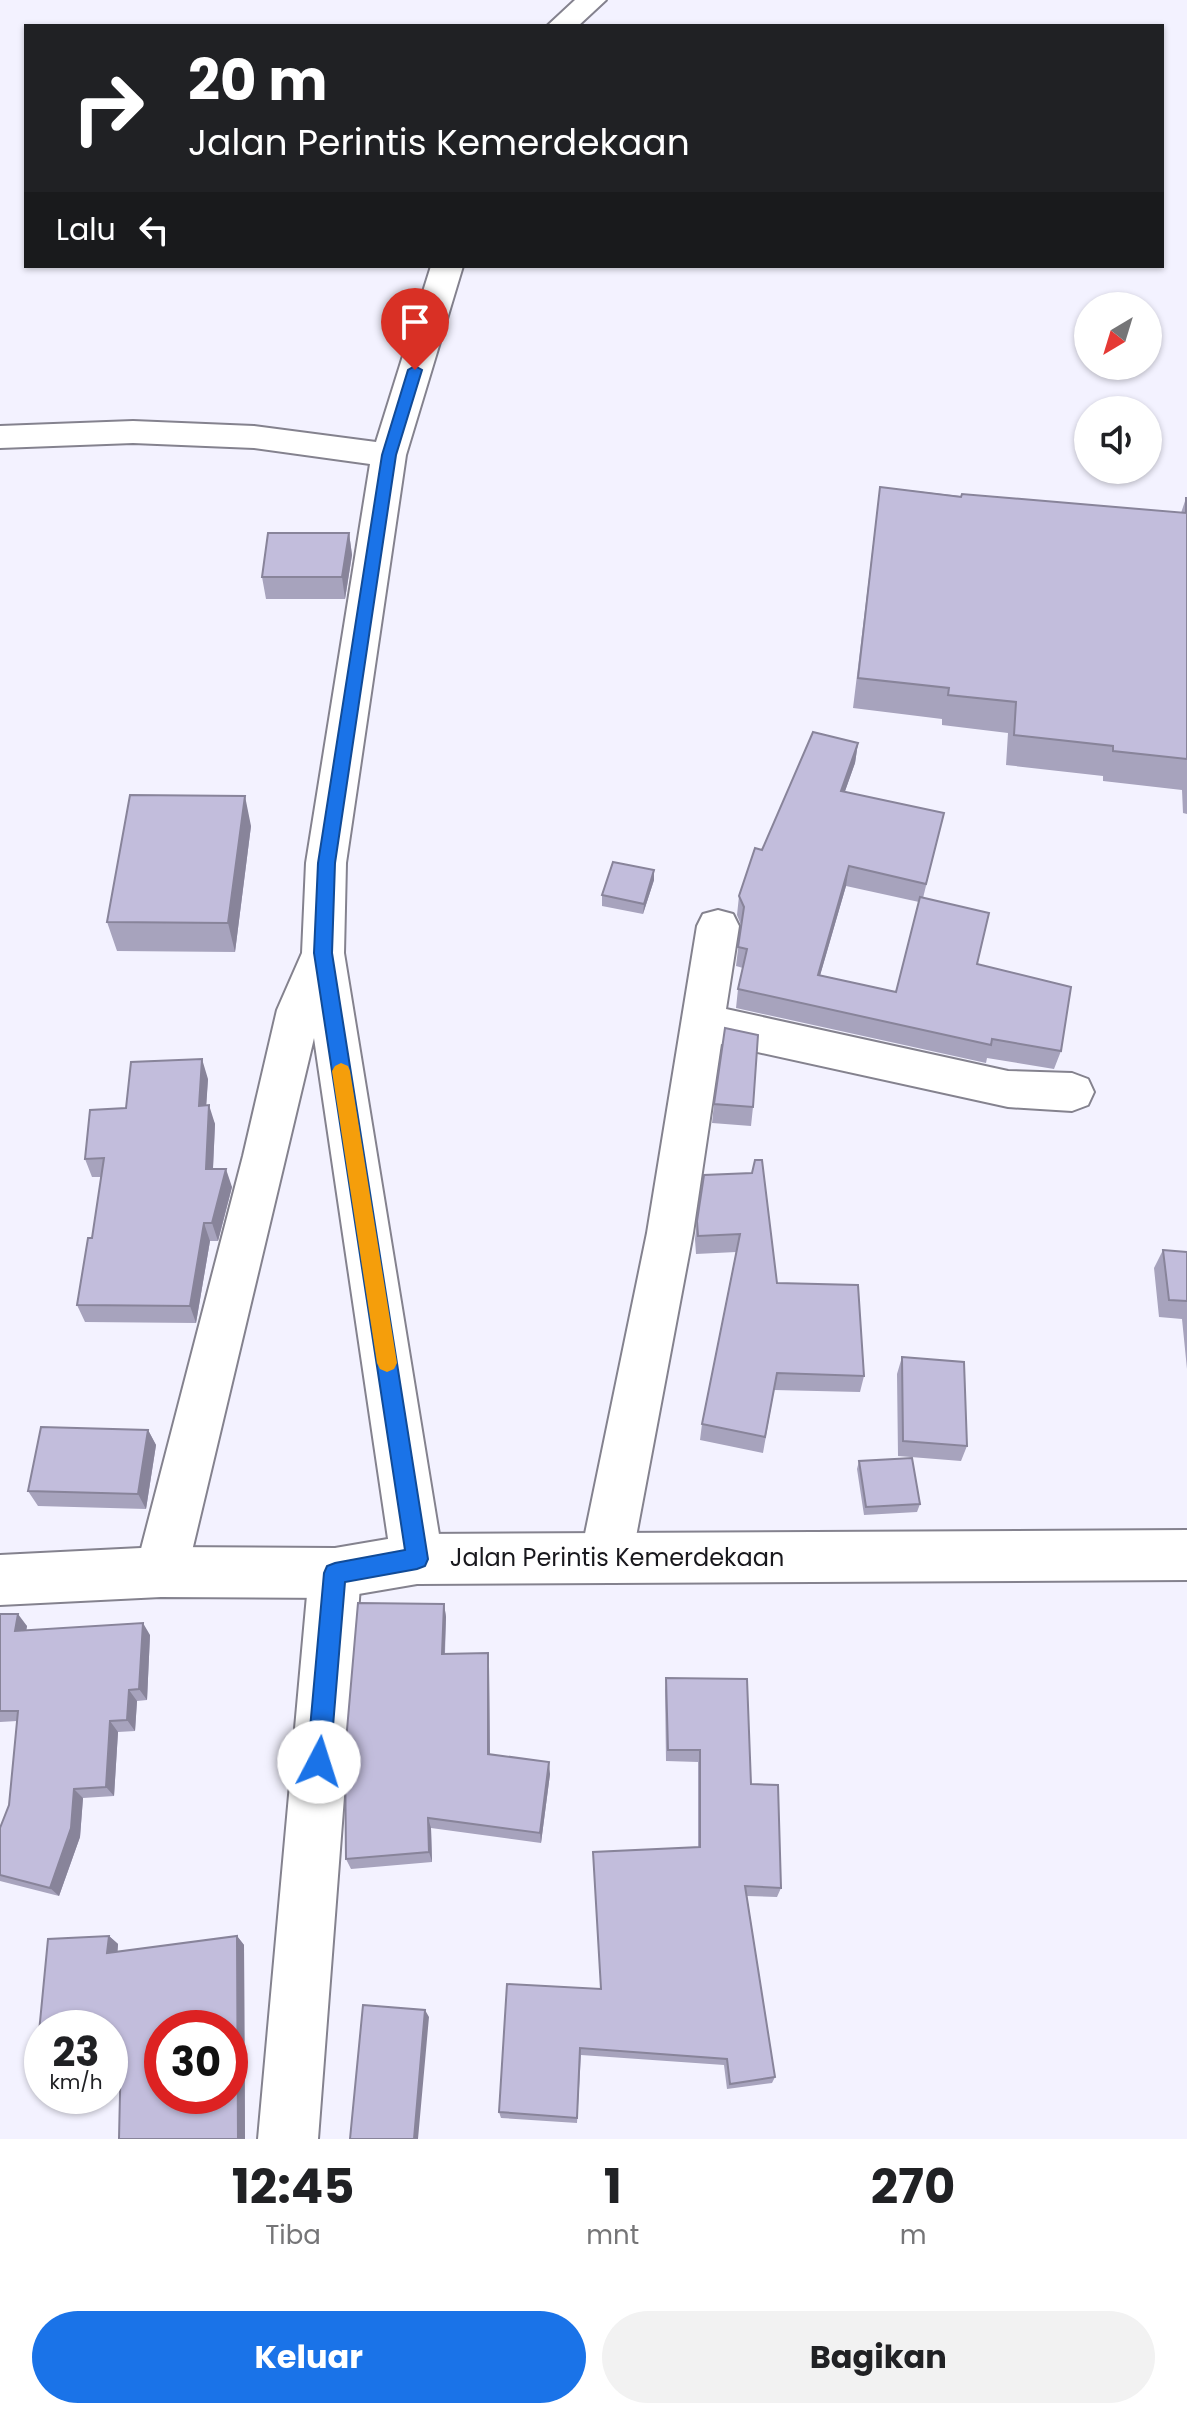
<!DOCTYPE html>
<html lang="id">
<head>
<meta charset="utf-8">
<style>
	body { margin:0; font-family:Poppins,sans-serif; background:#f2f2f2; color:#202124; height:100vh; display:flex; flex-direction:column; font-size:30px; white-space:nowrap }
	* { box-sizing:border-box; margin:0 }
	p { font-size:26px; color:#757577 }
	.icon { flex:none; width:44px; height:44px; fill:none; stroke:currentColor; stroke-width:2; stroke-linecap:round; stroke-linejoin:round }
	.map { position:relative; height:2139px; overflow:hidden }
	.side { display:flex; flex-direction:column; background:#fff; flex:1 }
	.side>* { flex:none }
	.banner { position:absolute; left:24px; top:24px; width:1140px; height:244px; border-radius:0px; box-shadow:0 2px 6px #0004; background:#202124; color:#fff; overflow:hidden }
	.needle { width:52px; rotate:218deg }
	.fabs { position:absolute; left:1074px; top:292px; display:grid; gap:16px }
	.fabs a { display:grid; place-items:center; width:88px; height:88px; border-radius:50%; background:#fff; box-shadow:0 2px 6px #0004; font-size:40px }
	.speed { position:absolute; left:24px; top:2010px; display:flex; gap:16px; font-size:40px; font-weight:700; text-align:center }
	.speed>* { display:grid; place-content:center; width:104px; height:104px; border-radius:50%; background:#fff; box-shadow:0 2px 6px #0004; line-height:1 }
	.speed small { font-size:20px; font-weight:400 }
	.speed .limit { border:12px solid #d22; background:#fff; color:#111 }
	.pin { position:absolute; display:grid; place-items:center; width:68px; height:68px; color:#fff; margin:-82px -34px; border-radius:50% 50% 50% 0; rotate:-45deg; box-shadow:0 0 8px #0007 }
	.pin .icon { rotate:45deg }
	.me { position:absolute; width:88px; margin:-44px; rotate:5deg; stroke-linejoin:round; filter:drop-shadow(0 0 6px #0008) }
	.turn { display:flex; align-items:center; gap:28px; height:168px; padding:0 32px; font-size:36px }
	.turn .icon { width:104px; height:104px; stroke-width:2.5 }
	.turn b { display:block; font-size:56px; line-height:68px }
	.then { display:flex; align-items:center; height:76px; padding:0 32px; background:#0003; gap:16px; font-size:30px }
	.eta { display:flex; justify-content:space-evenly; align-items:center; height:136px; text-align:center }
	.eta b { font-size:48px; font-weight:700; line-height:56px }
	.action { display:flex; gap:16px; margin-top:auto; padding:16px 32px }
	.action a { flex:1; height:92px; border-radius:48px; background:#1a73e8; color:#fff; font-size:32px; font-weight:700; line-height:92px; text-align:center }
	.action a+a { background:#f2f2f2; color:#202124 }
	.map>svg:first-child { display:block }
	.lines { fill:none; stroke-linecap:round; stroke-linejoin:round }
	.minor-casing { stroke:#84828e; stroke-width:4 }
	.primary-casing { stroke:#84828e; stroke-width:4 }
	.minor { fill:#fff; fill-rule:evenodd }
	.primary { fill:#fff; fill-rule:evenodd }
	.wall { fill:#a7a3bd; fill-rule:evenodd }
	.shaded-wall { fill:#88849a }
	.building { fill:#c2bddc; stroke:#88849a; stroke-width:2; fill-rule:evenodd }
	.route { fill:#1a73e8; stroke:#114b97; stroke-width:2 }
	.slow { fill:#f59e0b }
	.labels { text-anchor:middle; stroke-width:7; stroke-linejoin:round; paint-order:stroke }
	.street-label { font-size:24px; fill:#19181d; stroke:#fff }
</style>
</head>
<body>
<div class="map">
<svg width="1187" height="2139" viewBox="0 0 1187 2139">
	<rect width="100%" height="100%" fill="#f3f2ff"/>
	<g class="lines">
		<defs>
			<path id="minor" d="M 575,0 L 606,0 L 578,26 L 547,26 Z
				M 431,266 L 463,266 L 406,455 L 346,863 L 344,953 L 443,1559 L 435,1577 L 417,1584 L 399,1577 L 391,1559 L 314,1038 L 187,1572 L 179,1590 L 161,1597 L 143,1590 L 135,1572 L 243,1156 L 277,1010 L 302,953 L 306,863 L 370,464 L 254,448 L 133,443 L 0,448 L 0,426 L 133,421 L 254,426 L 376,442 Z
				M 718,910 L 733,914 L 739,926 L 726,1009 L 1008,1071 L 1072,1073 L 1088,1079 L 1094,1092 L 1088,1105 L 1072,1111 L 1008,1107 L 721,1044 L 693,1233 L 632,1558 L 624,1576 L 606,1583 L 588,1576 L 580,1558 L 647,1233 L 697,926 L 703,914 Z
				M 335,1548 L 353,1555 L 361,1573 L 318,2139 L 258,2139 L 309,1573 L 317,1555 Z"/>
			<path id="primary" d="M 1187,1530 L 1187,1580 L 417,1584 L 335,1598 L 161,1597 L 0,1605 L 0,1555 L 161,1547 L 335,1548 L 417,1534 Z"/>
		</defs>
		<use href="#minor" class="minor-casing"/>
		<use href="#primary" class="primary-casing"/>
		<use href="#minor" class="minor"/>
		<use href="#primary" class="primary"/>
	</g>
	<path class="wall" d="M 880,487 L 961,496 L 1181,513 L 1186,498 L 1187,498 L 1187,814 L 1183,813 L 1182,790 L 1103,781 L 1103,776 L 1006,765 L 1008,733 L 942,725 L 942,719 L 853,708 Z
		M 349,533 L 352,555 L 345,599 L 266,599 L 262,577 Z
		M 858,743 L 855,763 L 845,791 L 939,833 L 923,898 L 977,964 L 1061,1051 L 1054,1069 L 987,1058 L 986,1063 L 736,1008 L 738,989 L 743,968 L 736,966 L 741,925 L 737,915 L 739,896 L 762,850 ZM 846,886 L 919,902 L 896,992 L 820,975 Z
		M 251,826 L 235,952 L 117,951 L 107,922 Z
		M 654,870 L 654,880 L 643,914 L 602,906 L 602,895 Z
		M 208,1079 L 206,1105 L 215,1124 L 213,1169 L 232,1187 L 218,1241 L 210,1241 L 196,1323 L 85,1322 L 77,1305 L 92,1238 L 101,1177 L 92,1177 L 85,1159 L 126,1108 Z
		M 714,1104 L 753,1107 L 751,1126 L 712,1123 Z
		M 704,1175 L 777,1283 L 864,1376 L 860,1392 L 774,1390 L 763,1453 L 700,1440 L 702,1424 L 736,1252 L 696,1254 L 695,1239 L 697,1221 Z
		M 1163,1250 L 1187,1252 L 1187,1369 L 1182,1319 L 1159,1317 L 1154,1268 Z
		M 902,1357 L 967,1446 L 961,1461 L 898,1456 L 897,1374 Z
		M 148,1430 L 156,1445 L 146,1509 L 38,1506 L 28,1491 Z
		M 859,1461 L 920,1504 L 917,1512 L 864,1515 L 857,1469 Z
		M 444,1604 L 446,1617 L 445,1654 L 489,1666 L 490,1755 L 550,1774 L 541,1843 L 431,1828 L 432,1862 L 351,1869 L 346,1859 Z
		M 0,1614 L 27,1626 L 26,1631 L 150,1635 L 147,1700 L 137,1701 L 135,1731 L 118,1732 L 114,1796 L 83,1798 L 80,1837 L 59,1896 L 0,1881 L 0,1828 L 9,1805 L 17,1721 L 0,1722 Z
		M 666,1678 L 781,1888 L 777,1897 L 747,1896 L 775,2077 L 772,2083 L 727,2089 L 724,2065 L 581,2055 L 577,2123 L 501,2118 L 499,2112 L 600,1989 L 698,1847 L 698,1762 L 666,1761 L 665,1690 Z
		M 109,1936 L 118,1944 L 117,1952 L 237,1936 L 244,1945 L 245,2139 L 119,2139 L 121,2056 L 110,2056 L 110,2028 L 42,2028 L 42,2056 L 37,2053 L 48,1939 ZM 162,2028 L 230,2028 L 230,2096 L 162,2096 Z"/>
	<path class="shaded-wall" d="M 349,533 L 352,555 L 345,599 L 342,577 Z
		M 858,743 L 855,763 L 838,811 L 841,791 Z
		M 245,796 L 251,826 L 235,952 L 228,923 Z
		M 849,866 L 846,886 L 815,993 L 818,975 Z
		M 654,870 L 654,880 L 643,914 L 644,904 Z
		M 202,1059 L 208,1079 L 205,1125 L 199,1106 Z
		M 209,1105 L 215,1124 L 212,1188 L 206,1169 Z
		M 226,1169 L 232,1187 L 218,1241 L 212,1223 Z
		M 204,1223 L 210,1241 L 196,1323 L 190,1306 Z
		M 148,1430 L 156,1445 L 146,1509 L 138,1494 Z
		M 444,1604 L 446,1617 L 444,1667 L 442,1654 Z
		M 18,1614 L 27,1626 L 24,1643 L 15,1631 Z
		M 143,1623 L 150,1635 L 147,1700 L 139,1689 Z
		M 488,1653 L 489,1666 L 490,1766 L 488,1754 Z
		M 129,1690 L 137,1701 L 135,1731 L 127,1720 Z
		M 110,1721 L 118,1732 L 114,1796 L 106,1787 Z
		M 549,1762 L 550,1774 L 541,1843 L 540,1833 Z
		M 74,1789 L 83,1798 L 80,1837 L 59,1896 L 50,1888 Z
		M 428,1818 L 431,1828 L 432,1862 L 429,1852 Z
		M 109,1936 L 118,1944 L 117,1961 L 107,1953 Z
		M 237,1936 L 244,1945 L 245,2139 L 238,2139 Z
		M 425,2010 L 429,2017 L 418,2139 L 414,2139 Z"/>
	<path class="building" d="M 880,487 L 961,497 L 962,494 L 1186,513 L 1186,498 L 1187,498 L 1187,759 L 1113,751 L 1113,746 L 1014,735 L 1016,702 L 948,695 L 949,688 L 858,678 Z
		M 268,533 L 349,533 L 342,577 L 262,577 Z
		M 813,732 L 858,743 L 841,791 L 944,813 L 926,884 L 849,866 L 818,975 L 896,992 L 920,897 L 989,913 L 977,964 L 1071,987 L 1061,1051 L 992,1039 L 991,1045 L 738,989 L 747,949 L 738,947 L 744,907 L 739,896 L 755,848 L 762,850 Z
		M 130,795 L 245,796 L 228,923 L 107,922 Z
		M 613,862 L 654,870 L 644,904 L 602,895 Z
		M 725,1028 L 758,1035 L 753,1107 L 714,1104 Z
		M 202,1059 L 199,1106 L 209,1105 L 206,1169 L 226,1169 L 212,1223 L 204,1223 L 190,1306 L 77,1305 L 88,1238 L 92,1238 L 104,1158 L 85,1159 L 90,1110 L 126,1108 L 131,1062 Z
		M 755,1160 L 762,1160 L 777,1283 L 858,1285 L 864,1376 L 777,1373 L 765,1437 L 702,1424 L 740,1234 L 698,1236 L 697,1221 L 704,1175 L 752,1173 Z
		M 1163,1250 L 1187,1252 L 1187,1301 L 1169,1300 Z
		M 902,1357 L 964,1362 L 967,1446 L 903,1441 Z
		M 41,1427 L 148,1430 L 138,1494 L 28,1491 Z
		M 912,1458 L 920,1504 L 866,1507 L 859,1461 Z
		M 358,1603 L 444,1604 L 442,1654 L 488,1653 L 488,1754 L 549,1762 L 540,1833 L 428,1818 L 429,1852 L 346,1859 L 345,1753 Z
		M 0,1614 L 18,1614 L 15,1631 L 143,1623 L 139,1689 L 129,1690 L 127,1720 L 110,1721 L 106,1787 L 74,1789 L 71,1828 L 50,1888 L 0,1875 L 0,1828 L 9,1805 L 18,1711 L 0,1711 Z
		M 666,1678 L 747,1679 L 751,1784 L 778,1785 L 781,1888 L 745,1886 L 775,2077 L 730,2084 L 727,2059 L 580,2048 L 577,2118 L 499,2112 L 507,1984 L 601,1989 L 593,1852 L 700,1847 L 700,1750 L 668,1750 Z
		M 109,1936 L 107,1953 L 237,1936 L 238,2139 L 119,2139 L 121,2049 L 110,2049 L 110,2028 L 42,2028 L 42,2053 L 37,2053 L 48,1939 ZM 162,2028 L 230,2028 L 230,2096 L 162,2096 Z
		M 363,2005 L 425,2010 L 414,2139 L 350,2139 Z"/>
	<path class="route" d="M 415,366 L 422,370 L 396,455 L 335,863 L 332,953 L 428,1559 L 425,1566 L 417,1569 L 345,1582 L 330,1762 L 327,1770 L 319,1773 L 311,1770 L 307,1762 L 324,1573 L 327,1566 L 335,1563 L 405,1550 L 314,953 L 318,863 L 382,455 L 408,370 Z"/>
	<path class="slow" d="M 341,1063 L 348,1066 L 350,1071 L 397,1363 L 394,1369 L 387,1372 L 380,1369 L 377,1363 L 332,1071 L 335,1066 Z"/>
	<g class="labels">
		<g class="street-label">
			<text x="617" y="1566">Jalan Perintis Kemerdekaan</text>
		</g>
	</g>
</svg>
<div class="fabs">
<a><svg class="needle" viewBox="-14 -14 28 28"><path d="M0-13l5 13h-10z" fill="#e53935"/><path d="M0 13l5-13h-10z" fill="#757577"/></svg></a>
<a><svg class="icon" aria-label="sound" viewBox="0 0 24 24"><path d="M4 9h4l5-4v14l-5-4H4zM17 9q2 3 0 6"/></svg></a>
</div>
<div class="speed"><div>23<small>km/h</small></div><div class="limit">30</div></div>
<div class="pin" style="left:415px;top:370px;background:#d93025"><svg class="icon" aria-label="arrive" viewBox="0 0 24 24"><path d="M6 21V4h12l-3 4 3 4H6"/></svg></div>
<svg class="me" style="left:319px;top:1762px" viewBox="-20 -20 40 40"><circle r="19" fill="#fff"/><path d="M0-13L10 11 0 6-10 11z" fill="#1a73e8"/></svg>
<div class="banner">
<div class="turn"><svg class="icon" aria-label="right" viewBox="0 0 24 24"><path d="M7 20v-9h11M14 6l5 5-5 5"/></svg><div><b>20 m</b>Jalan Perintis Kemerdekaan</div></div>
<div class="then">Lalu<svg class="icon" aria-label="left" viewBox="0 0 24 24"><path d="M17 20v-9H6M10 6l-5 5 5 5"/></svg></div>
</div>
</div>
<section class="side">
<div class="eta">
<div><b>12:45</b><p>Tiba</p></div>
<div><b>1</b><p>mnt</p></div>
<div><b>270</b><p>m</p></div>
</div>
<div class="action"><a>Keluar</a><a>Bagikan</a></div>
</section>
</body>
</html>
